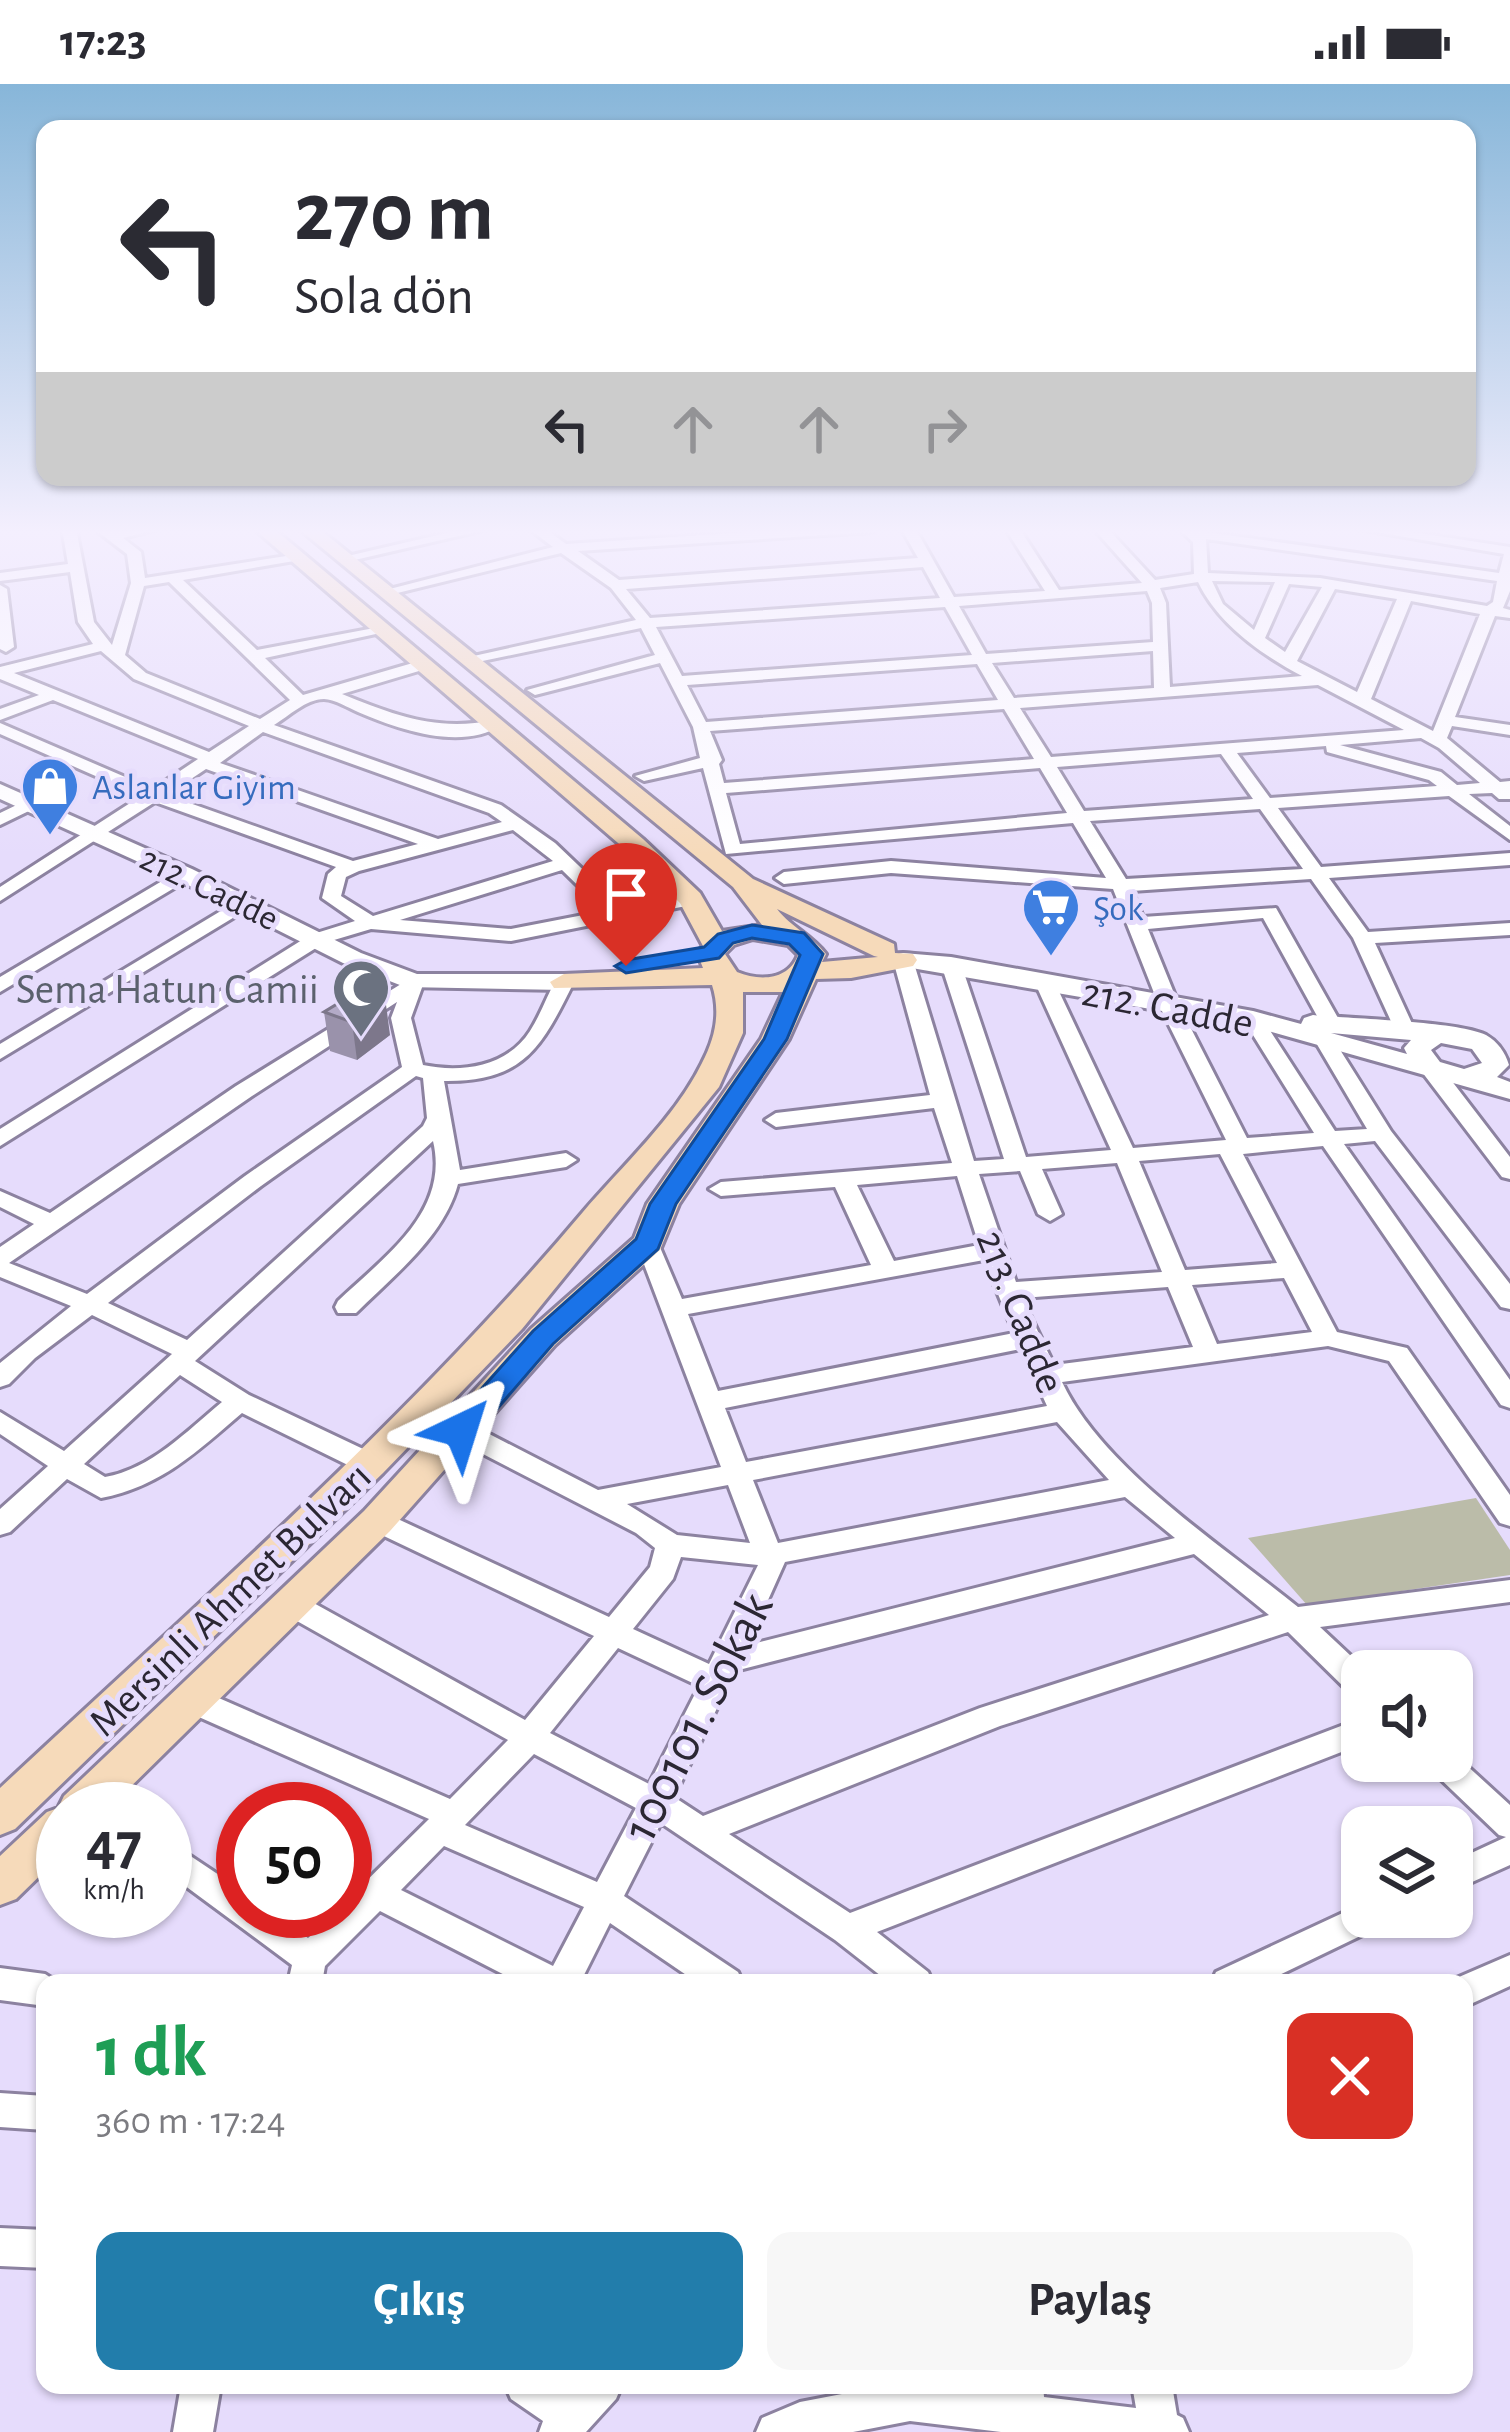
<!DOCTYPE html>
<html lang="tr">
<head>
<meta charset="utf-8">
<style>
	body { margin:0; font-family:"Alegreya Sans",sans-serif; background:#f7f7f7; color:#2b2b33; height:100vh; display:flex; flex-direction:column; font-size:45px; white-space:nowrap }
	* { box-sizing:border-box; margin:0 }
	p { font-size:39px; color:#7c7c81 }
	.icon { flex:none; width:66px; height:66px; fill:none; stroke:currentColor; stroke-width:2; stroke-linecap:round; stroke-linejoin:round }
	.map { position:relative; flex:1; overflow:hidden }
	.drawer { position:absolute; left:36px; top:1890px; width:1437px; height:420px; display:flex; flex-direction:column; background:#fff; border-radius:24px; box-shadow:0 3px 9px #0004 }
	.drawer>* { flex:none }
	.top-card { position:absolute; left:36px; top:36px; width:1440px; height:366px; border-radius:24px; box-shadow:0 3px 9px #0004; background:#fff; color:#2b2b33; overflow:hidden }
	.fabs { position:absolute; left:1341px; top:1566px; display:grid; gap:24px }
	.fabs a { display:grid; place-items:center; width:132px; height:132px; border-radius:24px; background:#fff; box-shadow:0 3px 9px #0004; font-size:60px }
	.speed { position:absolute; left:36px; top:1698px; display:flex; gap:24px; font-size:60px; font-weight:700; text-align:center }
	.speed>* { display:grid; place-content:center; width:156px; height:156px; border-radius:50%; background:#fff; box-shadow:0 3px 9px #0004; line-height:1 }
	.speed small { font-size:30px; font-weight:400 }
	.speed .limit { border:18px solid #d22; background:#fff; color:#111 }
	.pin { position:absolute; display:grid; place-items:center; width:102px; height:102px; color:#fff; margin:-123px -51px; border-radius:50% 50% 50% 0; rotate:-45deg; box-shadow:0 0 12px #0007 }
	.pin .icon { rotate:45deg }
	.me { position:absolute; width:132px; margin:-66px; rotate:41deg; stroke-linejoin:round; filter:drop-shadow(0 0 9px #0008) }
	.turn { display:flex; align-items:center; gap:42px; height:252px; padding:0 60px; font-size:54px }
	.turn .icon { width:156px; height:156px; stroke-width:2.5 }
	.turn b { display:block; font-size:84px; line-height:102px }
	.lanes { display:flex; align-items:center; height:114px; padding:0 60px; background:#0003; justify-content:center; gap:60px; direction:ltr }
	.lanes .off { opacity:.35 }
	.round { display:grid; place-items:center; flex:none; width:126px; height:126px; border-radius:24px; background:#f7f7f7 }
	.headline { display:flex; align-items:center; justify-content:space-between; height:204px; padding:0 60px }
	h1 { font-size:72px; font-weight:700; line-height:90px; color:#1e9e55 }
	.button { display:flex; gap:24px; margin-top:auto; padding:24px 60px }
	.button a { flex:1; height:138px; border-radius:24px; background:#227dab; color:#fff; font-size:48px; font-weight:700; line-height:138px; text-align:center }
	.button a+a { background:#f7f7f7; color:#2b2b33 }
	.status { display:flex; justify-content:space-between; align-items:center; height:84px; padding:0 60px; background:#fff; direction:ltr }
	.status svg { height:33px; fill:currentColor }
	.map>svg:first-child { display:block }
	.green { fill:#bbbca9 }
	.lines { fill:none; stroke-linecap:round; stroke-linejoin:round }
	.minor-casing { stroke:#8c82a0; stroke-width:6 }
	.tertiary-casing { stroke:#8c82a0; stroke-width:6 }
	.secondary-casing { stroke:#8c82a0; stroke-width:6 }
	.minor { fill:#fff; fill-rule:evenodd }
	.tertiary { fill:#fff; fill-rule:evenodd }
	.secondary { fill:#f6daba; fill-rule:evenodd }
	.wall { fill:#9a92ab }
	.shaded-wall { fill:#7d778b }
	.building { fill:#b3aac7; stroke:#7d778b; stroke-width:3 }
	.route { fill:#1a73e8; stroke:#114b97; stroke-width:3 }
	.labels { text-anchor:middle; stroke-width:10; stroke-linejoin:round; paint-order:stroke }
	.far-shop-label { font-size:36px; fill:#366cbe; stroke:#e6dcfc; text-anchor:start }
	.far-street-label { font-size:36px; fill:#2b2733; stroke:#e6dcfc }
	.worship-label { font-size:42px; fill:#5b616d; stroke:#e6dcfc; text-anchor:end }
	.street-label { font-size:42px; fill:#2b2733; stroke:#e6dcfc }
	.near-street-label { font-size:51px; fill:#2b2733; stroke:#e6dcfc }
</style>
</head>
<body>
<div class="status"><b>17:23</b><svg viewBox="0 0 49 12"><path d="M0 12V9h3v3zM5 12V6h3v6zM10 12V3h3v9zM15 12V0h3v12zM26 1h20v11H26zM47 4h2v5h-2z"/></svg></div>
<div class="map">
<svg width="1510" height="2348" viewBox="0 0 1510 2348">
	<rect width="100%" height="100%" fill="#e6dcfc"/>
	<path class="green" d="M 1476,1414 L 1510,1466 L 1510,1491 L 1307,1521 L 1248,1454 Z"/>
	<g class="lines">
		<defs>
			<path id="minor" d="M 62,444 L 76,444 L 94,538 L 112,561 L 131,499 L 127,470 L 93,444 L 114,447 L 162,444 L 123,454 L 141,468 L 145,494 L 299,470 L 299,476 L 294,477 L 183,496 L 257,566 L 385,542 L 385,548 L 265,574 L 303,611 L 423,576 L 429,578 L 429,584 L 342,610 C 394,631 437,648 494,636 L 502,641 C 461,667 400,646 358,628 C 349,624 334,615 324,615 C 306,615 289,632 274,641 L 501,721 L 555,759 L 622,823 L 691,809 L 700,815 L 691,821 L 511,857 L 371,845 L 324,859 L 0,1062 L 0,1045 L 310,851 L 355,837 L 322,814 L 328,790 L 336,783 L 155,718 L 0,817 L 0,803 L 141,712 L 0,650 L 0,639 L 153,705 L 198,675 L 53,616 L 0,636 L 0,625 L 39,611 L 0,595 L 0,583 L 93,560 L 78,538 L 70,488 L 0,497 L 0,489 L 68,480 ZM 169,498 L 290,616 L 260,635 L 146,589 L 125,571 L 144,502 ZM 101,567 L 134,595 L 249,642 L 209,668 L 14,589 ZM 263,648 L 489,729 L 502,738 L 438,755 L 220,679 ZM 206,685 L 418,760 L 353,777 L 167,711 ZM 513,746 L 553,777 L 373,832 L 341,812 L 346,793 L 359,787 ZM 562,786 L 604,827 L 511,845 L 400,836 Z
				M 468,444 L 493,444 L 346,478 L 339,474 Z
				M 528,444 L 544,444 L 566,460 L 812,444 L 879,444 L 872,448 L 578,467 L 619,496 L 918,474 L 901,444 L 915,444 L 954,513 L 1045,507 L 1005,444 L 1019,444 L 1059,506 L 1142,499 L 1093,444 L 1107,444 L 1155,496 L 1194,490 L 1193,458 L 1178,444 L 1499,489 L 1504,470 L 1353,444 L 1386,444 L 1510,463 L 1510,507 L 1503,524 L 1510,526 L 1510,534 L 1495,532 L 1455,633 L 1510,641 L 1510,651 L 1452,642 L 1447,654 L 1500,698 L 1510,697 L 1510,715 L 1499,715 L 1492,709 L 1469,710 L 1510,742 L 1510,756 L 1449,712 L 1278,724 L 1321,783 L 1510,769 L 1510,781 L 1329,794 L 1368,848 L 1510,839 L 1510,851 L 1375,859 L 1415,946 L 1412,950 L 1398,950 L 1395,946 L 1353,854 L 1311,795 L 1132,807 L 1143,833 L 1276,824 L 1342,941 L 1339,945 L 1325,945 L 1322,941 L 1263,834 L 1148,845 L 1178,919 L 1247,1054 L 1314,1049 L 1243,935 L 1253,929 L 1260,931 L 1335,1047 L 1367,1045 L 1315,957 L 1325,951 L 1332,953 L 1391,1047 L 1510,1200 L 1510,1225 L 1501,1223 L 1375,1057 L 1344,1060 L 1510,1296 L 1510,1324 L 1501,1321 L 1323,1062 L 1243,1070 L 1337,1248 L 1407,1264 L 1510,1411 L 1510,1442 L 1500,1439 L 1389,1277 L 1328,1262 L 1062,1298 C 1102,1384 1224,1463 1298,1523 L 1510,1496 L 1510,1518 L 1320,1543 L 1367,1587 L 1362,1587 L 1362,1613 L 1351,1610 L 1288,1548 L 1000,1642 L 729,1750 L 850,1829 L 1362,1634 L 1362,1660 L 877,1848 L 928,1888 L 933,1899 L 890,1899 L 835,1856 L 661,1739 L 624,1812 L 738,1888 L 743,1899 L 698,1899 L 610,1839 L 580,1899 L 520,1899 L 380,1827 L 325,1882 L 322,1899 L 288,1899 L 292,1881 L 165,1787 L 165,1755 L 243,1807 L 243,1827 L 270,1827 L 308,1854 L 336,1827 L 345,1827 L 345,1818 L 429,1735 L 183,1626 L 179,1617 L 183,1608 L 194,1605 L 205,1608 L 450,1715 L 508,1656 L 281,1528 L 277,1520 L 281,1512 L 291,1509 L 301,1512 L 525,1636 L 594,1552 L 367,1444 L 363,1437 L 367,1430 L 377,1427 L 387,1430 L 609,1533 L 650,1483 L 655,1464 L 636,1449 L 452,1354 L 448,1347 L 452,1340 L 470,1340 L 598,1406 L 721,1383 L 636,1159 L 648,1151 L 656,1154 L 682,1215 L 871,1181 L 835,1103 L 721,1112 L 709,1105 L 721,1098 L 952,1079 L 934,1024 L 776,1043 L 765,1036 L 776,1029 L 930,1011 L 893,876 L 896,872 L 903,870 L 913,876 L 974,1077 L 1004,1075 L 941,880 L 951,874 L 961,880 L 1026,1073 L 1111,1066 L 1035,899 L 1045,893 L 1055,899 L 1133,1064 L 1226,1056 L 1158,919 L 1113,805 L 891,789 L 784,800 L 775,794 L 784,788 L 891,777 L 1106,794 L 1073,739 L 726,770 L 703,684 L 644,697 L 635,692 L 700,674 L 693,643 L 660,579 L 535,611 L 527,606 L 655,571 L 641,544 L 468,580 L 460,575 L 636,536 L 611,504 L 561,469 L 385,512 L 378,508 L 553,463 ZM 1206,455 L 1497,497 L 1493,518 L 1487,522 L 1320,494 L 1208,489 ZM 923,483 L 940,514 L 650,534 L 626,505 ZM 1212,497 L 1275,498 L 1254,546 L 1223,520 ZM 1198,498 C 1218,540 1262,571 1302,592 L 1170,603 L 1166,519 L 1160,504 ZM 1289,500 L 1322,503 L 1285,568 L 1265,554 ZM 1335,505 L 1397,515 L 1357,608 L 1297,577 ZM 1147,507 L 1152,519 L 1153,558 L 986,570 L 959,522 ZM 1411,517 L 1480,530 L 1433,647 L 1371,615 ZM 945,523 L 972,571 L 682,592 L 656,543 ZM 1153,567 L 1154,604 L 1014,614 L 992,579 ZM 977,580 L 998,616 L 706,638 L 687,601 ZM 1318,601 L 1404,646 L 1051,673 L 1020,624 ZM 1004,625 L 1034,675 L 724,699 L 719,680 L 722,676 L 710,647 ZM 1421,654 L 1439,664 L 1480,699 L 1457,701 L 1441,688 L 1340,661 ZM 1326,662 L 1327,668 L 1429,696 L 1437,702 L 1270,714 L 1237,669 ZM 1221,670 L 1253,715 L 1084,727 L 1057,683 ZM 1040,684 L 1067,729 L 740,760 L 726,709 ZM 1260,725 L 1303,785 L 1126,795 L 1090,737 ZM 1220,1070 L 1277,1179 L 1185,1186 L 1139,1077 ZM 1117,1079 L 1162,1188 L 1016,1198 L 979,1090 L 1020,1087 L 1038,1130 L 1050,1137 L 1062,1130 L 1042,1085 ZM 957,1092 L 979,1161 L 894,1177 L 857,1101 ZM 984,1176 L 1014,1249 L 718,1307 L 688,1230 ZM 1284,1194 L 1312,1248 L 1217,1260 L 1192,1201 ZM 1168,1203 L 1193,1263 L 1054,1281 L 1022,1214 ZM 1021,1265 L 1047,1322 L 746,1378 L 725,1324 ZM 1057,1338 L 1109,1396 L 778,1459 L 753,1396 ZM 728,1401 L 750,1459 L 677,1451 L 627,1420 ZM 1125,1413 L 1175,1454 L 748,1561 L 785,1478 ZM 1194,1470 L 1269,1531 L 980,1624 L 703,1732 L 674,1713 L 735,1587 ZM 681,1473 L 758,1481 L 709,1580 L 633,1545 L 673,1495 ZM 618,1564 L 699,1602 L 649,1700 L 550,1649 ZM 534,1670 L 636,1724 L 597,1798 L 465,1741 ZM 444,1762 L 584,1823 L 553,1882 L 401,1806 Z
				M 0,501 L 7,505 L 14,563 L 6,568 L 0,565 Z
				M 29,715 L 35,716 L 35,724 L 0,741 L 0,729 Z
				M 184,784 L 193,790 L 191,794 L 0,908 L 0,893 Z
				M 244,813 L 254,819 L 251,823 L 0,975 L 0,960 Z
				M 414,892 L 424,898 L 411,934 L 423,981 C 461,989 507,983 530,947 C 541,930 547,911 557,894 L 571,894 L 574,898 C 542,962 525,998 444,997 L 460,1086 L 566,1069 L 577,1076 L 566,1083 L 458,1100 C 444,1153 393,1192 356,1229 L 338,1229 L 335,1223 L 338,1217 C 384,1173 450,1128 433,1057 L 195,1277 L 249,1311 L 380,1373 L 383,1380 L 380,1387 L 360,1387 L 242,1329 C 198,1367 160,1403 101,1414 L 67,1395 L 10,1448 L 0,1451 L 0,1425 L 48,1382 L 0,1350 L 0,1328 L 64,1367 L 172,1270 L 92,1231 L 35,1274 L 9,1300 L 0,1303 L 0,1279 L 71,1222 L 0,1193 L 0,1163 L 34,1140 L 0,1123 L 0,1107 L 50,1129 L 236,1002 ZM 397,918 L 391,934 L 402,983 L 245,1092 L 87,1210 L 9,1179 L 252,1012 ZM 416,992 L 423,994 L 427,1034 L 423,1042 L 187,1256 L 108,1219 L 261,1102 ZM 180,1291 L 222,1318 C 187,1347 151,1385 105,1393 L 84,1380 Z
				M 1430,978 L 1438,979 L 1510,1073 L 1510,1095 L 1502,1093 L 1419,984 Z
				M 1452,1668 L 1510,1721 L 1510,1781 L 1452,1807 L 1452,1778 L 1506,1753 L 1499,1751 L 1431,1686 L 1426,1677 L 1452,1677 Z
				M 1362,1820 L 1362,1833 L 1384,1833 L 1379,1843 L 1263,1899 L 1211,1899 L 1216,1888 Z
				M 1510,1871 L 1510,1902 L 1464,1923 L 1464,1899 L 1450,1899 L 1452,1896 Z
				M 0,1884 L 45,1890 L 59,1899 L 45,1899 L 45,1922 L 0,1916 Z
				M 0,2009 L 45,2012 L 45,2046 L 0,2043 Z
				M 0,2144 L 45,2146 L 45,2184 L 0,2182 Z
				M 181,2301 L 221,2301 L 213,2348 L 173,2348 Z
				M 505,2301 L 560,2301 L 569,2307 L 575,2301 L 622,2301 L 616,2315 L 586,2348 L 539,2348 L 543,2337 L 511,2315 Z
				M 889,2301 L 944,2301 L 1004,2308 L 1003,2301 L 1043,2301 L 1044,2313 L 1136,2324 L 1132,2301 L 1172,2301 L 1177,2331 L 1183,2334 L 1189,2348 L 1001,2348 L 910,2337 L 853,2348 L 756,2348 L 762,2334 L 800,2318 Z"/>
			<path id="tertiary" d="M 0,700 L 192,785 L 361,869 L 417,890 L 564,890 L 577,898 L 564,906 L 405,903 L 343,879 L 176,795 L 0,715 Z
				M 903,869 L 951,873 L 1253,927 L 1301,940 L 1304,934 L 1313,931 C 1351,935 1457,937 1486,951 C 1498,958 1505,968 1509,981 L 1497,993 L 1510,998 L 1510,1015 L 1250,942 L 894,881 L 891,876 L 894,871 ZM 1331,949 L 1411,956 L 1404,964 L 1407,970 ZM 1441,959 L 1472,965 L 1482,979 L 1464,985 L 1440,978 L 1431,966 Z"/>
			<path id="secondary" d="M 253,444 L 273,444 L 643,755 L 700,809 L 722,847 L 762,841 L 733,803 L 298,444 L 318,444 L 753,795 L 894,860 L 895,869 L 913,870 L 917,876 L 913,882 L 851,894 L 816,895 L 789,955 L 679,1120 L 660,1166 L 555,1261 L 390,1447 L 108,1725 L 63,1725 L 63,1769 L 16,1815 L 0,1821 L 0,1772 L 47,1728 L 58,1724 L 64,1712 L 364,1427 L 531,1245 L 634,1154 L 647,1120 L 761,955 L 783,908 L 743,908 L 743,949 L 719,1003 L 522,1245 L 383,1389 L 15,1745 L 0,1751 L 0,1704 C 199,1518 407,1337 583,1128 C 622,1082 675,1034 702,979 C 715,954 721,929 712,901 L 554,904 L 550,898 L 564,890 L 703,884 L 697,869 L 703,862 L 680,819 L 625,765 ZM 777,825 L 874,872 L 878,873 L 822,878 L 826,870 C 810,850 792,844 777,825 ZM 753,855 L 788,861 L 798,871 C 788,897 759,897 737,888 L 725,870 L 734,861 Z"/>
		</defs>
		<use href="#minor" class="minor-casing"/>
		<use href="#tertiary" class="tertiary-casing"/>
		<use href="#secondary" class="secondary-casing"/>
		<use href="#minor" class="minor"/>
		<use href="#tertiary" class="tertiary"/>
		<use href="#secondary" class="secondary"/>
	</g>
	<path class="wall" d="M 324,928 L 390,951 L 357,976 L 330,967 Z"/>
	<path class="shaded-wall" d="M 385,913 L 390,951 L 357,976 L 352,938 Z"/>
	<path class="building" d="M 370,900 L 383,904 L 385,913 L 352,938 L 324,928 Z"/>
	<linearGradient id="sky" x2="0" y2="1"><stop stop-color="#87b6d9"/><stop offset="0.58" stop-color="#f4effe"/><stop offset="1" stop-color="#f4effe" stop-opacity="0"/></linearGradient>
	<rect width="1510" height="772" fill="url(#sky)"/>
	<path class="route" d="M 752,841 L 804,849 L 823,870 L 787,955 L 676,1120 L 658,1165 L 553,1260 L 472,1354 L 451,1354 L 446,1346 L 451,1339 L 533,1247 L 636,1155 L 650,1120 L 764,955 L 800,871 L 789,860 L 752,854 L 733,859 L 719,874 L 626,889 L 615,882 L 626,876 L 704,863 L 718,850 Z"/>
	<defs>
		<symbol id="shop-pin" viewBox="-11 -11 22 30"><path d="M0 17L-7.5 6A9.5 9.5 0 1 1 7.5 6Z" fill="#3f7fe0" stroke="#e6dcfc"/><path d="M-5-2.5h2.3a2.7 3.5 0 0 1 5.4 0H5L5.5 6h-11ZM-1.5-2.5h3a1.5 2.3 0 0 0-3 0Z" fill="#fff"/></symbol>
		<symbol id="supermarket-pin" viewBox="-11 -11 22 30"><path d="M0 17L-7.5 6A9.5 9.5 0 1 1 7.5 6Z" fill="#3f7fe0" stroke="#e6dcfc"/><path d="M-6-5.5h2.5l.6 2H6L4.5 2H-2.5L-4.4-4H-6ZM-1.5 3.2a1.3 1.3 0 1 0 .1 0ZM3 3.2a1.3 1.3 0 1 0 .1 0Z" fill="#fff"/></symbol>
		<symbol id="mosque-pin" viewBox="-11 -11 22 30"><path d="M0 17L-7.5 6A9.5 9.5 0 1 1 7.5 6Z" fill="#6b7280" stroke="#e6dcfc"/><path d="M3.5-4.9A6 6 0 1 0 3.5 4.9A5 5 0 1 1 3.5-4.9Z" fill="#fff"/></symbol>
	</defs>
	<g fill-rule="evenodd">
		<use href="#shop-pin" x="17" y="669" width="66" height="90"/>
		<use href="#supermarket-pin" x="1018" y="790" width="66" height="90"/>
		<use href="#mosque-pin" x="328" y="871" width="66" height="90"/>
	</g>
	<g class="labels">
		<g class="far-shop-label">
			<text x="92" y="715">Aslanlar Giyim</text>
			<text x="1093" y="836">Şok</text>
		</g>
		<g class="far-street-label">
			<text transform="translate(210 803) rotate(26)" y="13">212. Cadde</text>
		</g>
		<g class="worship-label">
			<text x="319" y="919">Sema Hatun Camii</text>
		</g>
		<g class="street-label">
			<text transform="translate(1168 922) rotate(11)" y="15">212. Cadde</text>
			<text transform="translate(1022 1227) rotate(68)" y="15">213. Cadde</text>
			<text transform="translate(229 1514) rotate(-44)" y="15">Mersinli Ahmet Bulvarı</text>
		</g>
		<g class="near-street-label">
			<text transform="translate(696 1632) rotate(-63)" y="18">100101. Sokak</text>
		</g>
	</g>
</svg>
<div class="fabs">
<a><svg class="icon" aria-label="sound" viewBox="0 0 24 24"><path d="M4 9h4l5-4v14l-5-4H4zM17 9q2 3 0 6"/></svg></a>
<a><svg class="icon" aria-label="layers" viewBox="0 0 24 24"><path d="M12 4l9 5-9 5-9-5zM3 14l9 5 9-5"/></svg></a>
</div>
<div class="speed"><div>47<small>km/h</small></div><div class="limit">50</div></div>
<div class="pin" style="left:626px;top:882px;background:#d93025"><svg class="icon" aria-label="arrive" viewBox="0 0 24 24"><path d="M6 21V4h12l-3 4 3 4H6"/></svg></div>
<svg class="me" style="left:461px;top:1346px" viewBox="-20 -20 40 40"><path d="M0-17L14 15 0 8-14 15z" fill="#1a73e8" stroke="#fff" stroke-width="4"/></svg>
<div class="top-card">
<div class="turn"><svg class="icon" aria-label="left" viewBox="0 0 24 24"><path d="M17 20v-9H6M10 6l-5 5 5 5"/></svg><div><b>270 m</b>Sola dön</div></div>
<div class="lanes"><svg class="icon" aria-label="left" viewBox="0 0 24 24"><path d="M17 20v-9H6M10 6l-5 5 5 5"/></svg><svg class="icon off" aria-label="ahead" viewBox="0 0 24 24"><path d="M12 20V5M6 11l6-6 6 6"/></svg><svg class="icon off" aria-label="ahead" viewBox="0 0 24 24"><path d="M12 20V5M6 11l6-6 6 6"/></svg><svg class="icon off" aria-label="right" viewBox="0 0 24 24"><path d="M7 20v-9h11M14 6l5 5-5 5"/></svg></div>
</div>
<section class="drawer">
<div class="headline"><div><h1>1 dk</h1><p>360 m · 17:24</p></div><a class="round" style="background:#d93025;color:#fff"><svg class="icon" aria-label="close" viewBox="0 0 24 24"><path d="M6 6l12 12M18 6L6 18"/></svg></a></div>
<div class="button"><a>Çıkış</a><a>Paylaş</a></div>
</section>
</div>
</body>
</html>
